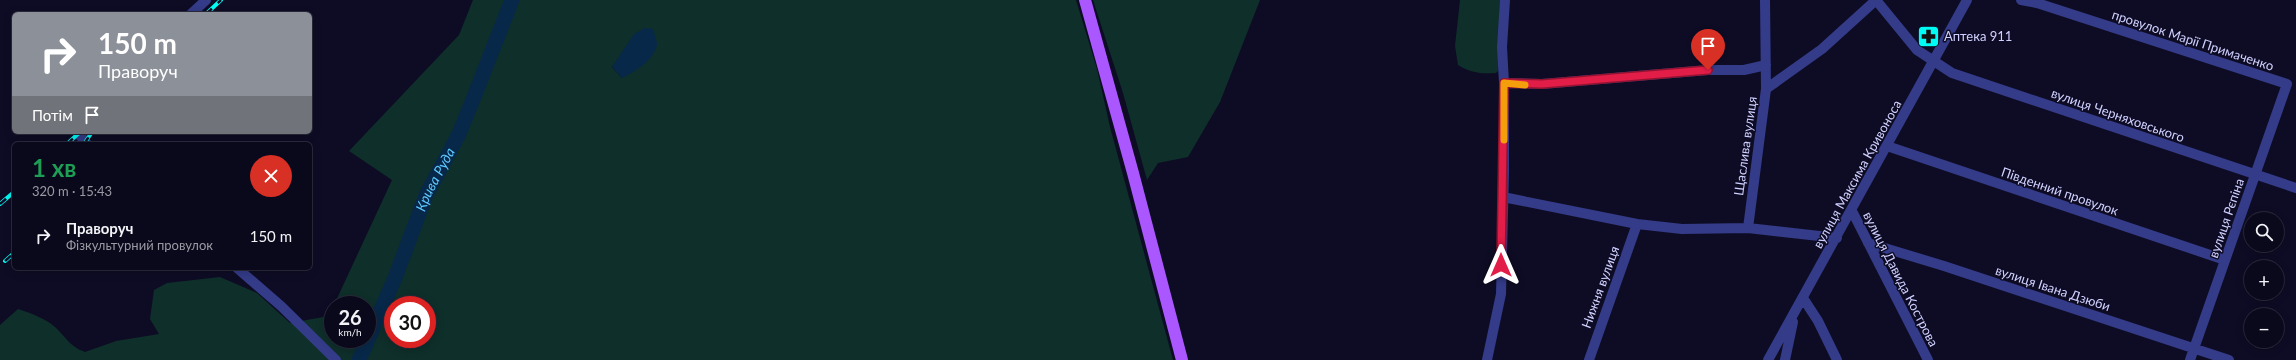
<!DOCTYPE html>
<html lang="uk">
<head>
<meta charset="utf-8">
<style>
	body { margin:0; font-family:Lato,sans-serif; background:#181729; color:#f1f3f6; height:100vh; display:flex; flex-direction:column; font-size:15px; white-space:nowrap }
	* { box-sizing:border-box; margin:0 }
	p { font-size:13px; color:#999aa3 }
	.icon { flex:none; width:22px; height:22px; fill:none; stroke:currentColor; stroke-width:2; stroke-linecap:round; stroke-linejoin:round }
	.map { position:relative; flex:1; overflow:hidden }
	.side { position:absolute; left:12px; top:142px; width:300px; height:128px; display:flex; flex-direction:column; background:#0a091c; border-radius:6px; box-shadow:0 2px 10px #0003,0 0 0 1px #2a2a3b }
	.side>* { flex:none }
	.hud { position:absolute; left:12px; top:12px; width:300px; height:122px; border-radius:6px; box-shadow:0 2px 10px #0003,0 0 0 1px #2a2a3b; background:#8c9099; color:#fff; overflow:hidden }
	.controls { position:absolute; left:2244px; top:212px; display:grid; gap:8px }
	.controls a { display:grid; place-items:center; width:40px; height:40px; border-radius:50%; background:#0a091c; box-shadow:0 2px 10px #0003,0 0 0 1px #2a2a3b; font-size:20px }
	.speed { position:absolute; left:324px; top:296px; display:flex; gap:8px; font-size:20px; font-weight:700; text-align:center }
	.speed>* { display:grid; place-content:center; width:52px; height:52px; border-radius:50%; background:#0a091c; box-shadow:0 2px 10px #0003,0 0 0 1px #2a2a3b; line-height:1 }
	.speed small { font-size:10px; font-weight:400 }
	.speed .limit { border:6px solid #d22; background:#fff; color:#111 }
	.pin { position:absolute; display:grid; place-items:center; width:34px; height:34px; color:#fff; margin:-41px -17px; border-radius:50% 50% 50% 0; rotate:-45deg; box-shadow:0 0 4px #0007 }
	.pin .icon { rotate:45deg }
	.me { position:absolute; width:44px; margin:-22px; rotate:0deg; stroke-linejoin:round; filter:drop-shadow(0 0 3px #0008) }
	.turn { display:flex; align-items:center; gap:14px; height:84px; padding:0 20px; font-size:18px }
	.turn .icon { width:52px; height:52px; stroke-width:2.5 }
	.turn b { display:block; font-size:28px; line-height:34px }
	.then { display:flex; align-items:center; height:38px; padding:0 20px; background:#0003; gap:8px; font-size:15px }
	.round { display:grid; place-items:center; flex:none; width:42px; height:42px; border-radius:21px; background:#181729 }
	.head { display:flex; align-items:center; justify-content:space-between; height:68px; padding:0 20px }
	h1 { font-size:24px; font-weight:700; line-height:30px; color:#1e9e55 }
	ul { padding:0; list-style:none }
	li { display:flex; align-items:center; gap:12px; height:52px; padding:0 20px }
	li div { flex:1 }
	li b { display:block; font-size:15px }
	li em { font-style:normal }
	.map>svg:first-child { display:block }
	.green { fill:#0f2f2a; fill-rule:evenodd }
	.water { fill:#082849 }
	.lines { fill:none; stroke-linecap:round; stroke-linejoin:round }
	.river { stroke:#082849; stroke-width:15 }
	.minor { stroke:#343b88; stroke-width:10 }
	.major { stroke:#ab57ff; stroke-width:12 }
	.rail-casing { stroke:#00fbf5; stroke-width:4 }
	.rail { stroke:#0e0c25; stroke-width:2.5; stroke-dasharray:8; stroke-linecap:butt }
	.route-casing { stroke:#92132f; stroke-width:10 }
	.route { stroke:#e11d48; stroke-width:7 }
	.slow { stroke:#f59e0b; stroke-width:7 }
	.labels { text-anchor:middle; stroke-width:3; stroke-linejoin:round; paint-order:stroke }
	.poi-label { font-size:13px; fill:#d0d1ff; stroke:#0e0c25; text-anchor:start }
	.street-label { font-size:13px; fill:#d0d1ff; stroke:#0e0c25 }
	.water-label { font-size:14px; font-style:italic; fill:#5ec9ff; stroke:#0e0c25 }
</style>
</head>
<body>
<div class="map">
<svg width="2296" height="360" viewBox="0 0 2296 360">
	<rect width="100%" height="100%" fill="#0e0c25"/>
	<path class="green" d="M 473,0 L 1076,0 L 1097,69 L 1110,127 L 1173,360 L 0,360 L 0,325 L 18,309 C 30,313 45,318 55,327 C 67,338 69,346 85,352 L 116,341 L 159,334 L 150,319 L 154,290 L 167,283 L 220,277 L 257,293 L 290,323 L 329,316 L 333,307 L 333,339 L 367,339 L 367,305 L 334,305 L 392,180 L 349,151 L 459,35 ZM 621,55 L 622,78 L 612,67 ZM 393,305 L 427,305 L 427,339 L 393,339 Z
		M 1093,0 L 1260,0 L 1220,102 L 1188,157 L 1158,163 L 1147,180 L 1123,93 Z
		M 1460,0 L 1500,0 L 1498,71 L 1496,73 C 1481,74 1471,73 1458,65 L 1455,46 Z"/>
	<path class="water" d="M 645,28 L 653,29 C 654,33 657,40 657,45 C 653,61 636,71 622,78 L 612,67 L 634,34 Z"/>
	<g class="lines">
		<path class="river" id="s1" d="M 359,360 L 395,278 L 426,195 L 458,136 L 472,102 L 512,0"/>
		<path class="minor" d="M 1765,0 L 1766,89
			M 1876,0 L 1917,50 L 1952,73 L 2296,188
			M 2021,0 L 2037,3 L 2287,84 L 2190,360
			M 191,14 L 206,0
			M 1504,83 L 1542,84 L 1708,70 L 1744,70 L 1766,65
			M 77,132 L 87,144
			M 1887,146 L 2225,260
			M 1503,197 L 1637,224 L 1682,229 L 1748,228 L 1837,238
			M 1852,211 L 1928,360
			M 1748,228 L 1766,89 L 1822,49 L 1876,0
			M 1868,243 L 1944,266 L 2229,360
			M 237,268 L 281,306 L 336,360
			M 1803,298 L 1818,321 L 1837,360
			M 1487,360 L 1501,294 L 1504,173 L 1504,83 L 1502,47 L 1505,0
			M 1589,360 L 1637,224
			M 1768,360 L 1967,0
			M 1785,360 L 1793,322"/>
		<path class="major" d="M 1085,0 L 1133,173 L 1182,360"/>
		<defs>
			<path id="rail" d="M 206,14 L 221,0
				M 67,144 L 80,132
				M 84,144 L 92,132
				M 0,204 L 14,192
				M 5,261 L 14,253"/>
		</defs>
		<use href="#rail" class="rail-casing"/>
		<use href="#rail" class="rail"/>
	</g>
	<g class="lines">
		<defs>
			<path id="route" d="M 1501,265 L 1504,83 L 1542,84 L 1708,70"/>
		</defs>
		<use href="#route" class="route-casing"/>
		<use href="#route" class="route"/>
		<path class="slow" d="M 1504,140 L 1504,83 L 1525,85"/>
	</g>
	<defs>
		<symbol id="pharmacy-square" viewBox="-11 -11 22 22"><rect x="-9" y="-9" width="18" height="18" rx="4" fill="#00fbf5" stroke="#0e0c25"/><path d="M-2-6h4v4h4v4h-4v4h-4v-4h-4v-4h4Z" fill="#111"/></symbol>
	</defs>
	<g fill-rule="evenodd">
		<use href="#pharmacy-square" x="1916" y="24" width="25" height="25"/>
	</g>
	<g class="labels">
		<g class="poi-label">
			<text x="1944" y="41">Аптека 911</text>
		</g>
		<g class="street-label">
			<text transform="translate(2193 40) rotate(18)" y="5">провулок Марії Примаченко</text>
			<text transform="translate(2118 115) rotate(19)" y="5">вулиця Черняховського</text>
			<text transform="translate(1745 146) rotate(-82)" y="5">Щаслива вулиця</text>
			<text transform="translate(1857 174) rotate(-61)" y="5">вулиця Максима Кривоноса</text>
			<text transform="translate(2060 191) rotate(19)" y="5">Південний провулок</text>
			<text transform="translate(2226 218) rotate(-71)" y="5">вулиця Рєпіна</text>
			<text transform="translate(1901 279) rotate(63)" y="5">вулиця Давида Кострова</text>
			<text transform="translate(1600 287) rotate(-70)" y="5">Нижня вулиця</text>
			<text transform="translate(2053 288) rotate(18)" y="5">вулиця Івана Дзюби</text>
		</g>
		<g class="water-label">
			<text dy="5" stroke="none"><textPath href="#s1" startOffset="196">Крива Руда</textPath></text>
		</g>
	</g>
</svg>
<div class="controls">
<a><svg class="icon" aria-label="search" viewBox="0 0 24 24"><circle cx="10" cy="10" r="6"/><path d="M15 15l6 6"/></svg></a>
<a>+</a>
<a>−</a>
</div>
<div class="speed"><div>26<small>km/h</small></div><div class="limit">30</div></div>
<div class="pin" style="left:1708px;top:70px;background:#d93025"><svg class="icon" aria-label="arrive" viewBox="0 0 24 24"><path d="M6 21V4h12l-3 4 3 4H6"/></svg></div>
<svg class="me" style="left:1501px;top:265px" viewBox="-20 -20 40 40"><path d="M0-17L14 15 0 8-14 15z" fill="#e11d48" stroke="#fff" stroke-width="4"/></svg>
<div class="hud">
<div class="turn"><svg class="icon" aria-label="right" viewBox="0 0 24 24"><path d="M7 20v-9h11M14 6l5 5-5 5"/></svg><div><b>150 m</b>Праворуч</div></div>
<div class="then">Потім<svg class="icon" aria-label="arrive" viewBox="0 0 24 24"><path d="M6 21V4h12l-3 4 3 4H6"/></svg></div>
</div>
<section class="side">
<div class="head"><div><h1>1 хв</h1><p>320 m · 15:43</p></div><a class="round" style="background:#d93025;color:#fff"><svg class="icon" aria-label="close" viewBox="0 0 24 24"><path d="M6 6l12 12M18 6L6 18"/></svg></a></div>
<ul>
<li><svg class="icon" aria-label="right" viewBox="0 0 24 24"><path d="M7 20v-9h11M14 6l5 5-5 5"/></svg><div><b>Праворуч</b><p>Фізкультурний провулок</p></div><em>150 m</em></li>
</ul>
</section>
</div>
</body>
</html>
